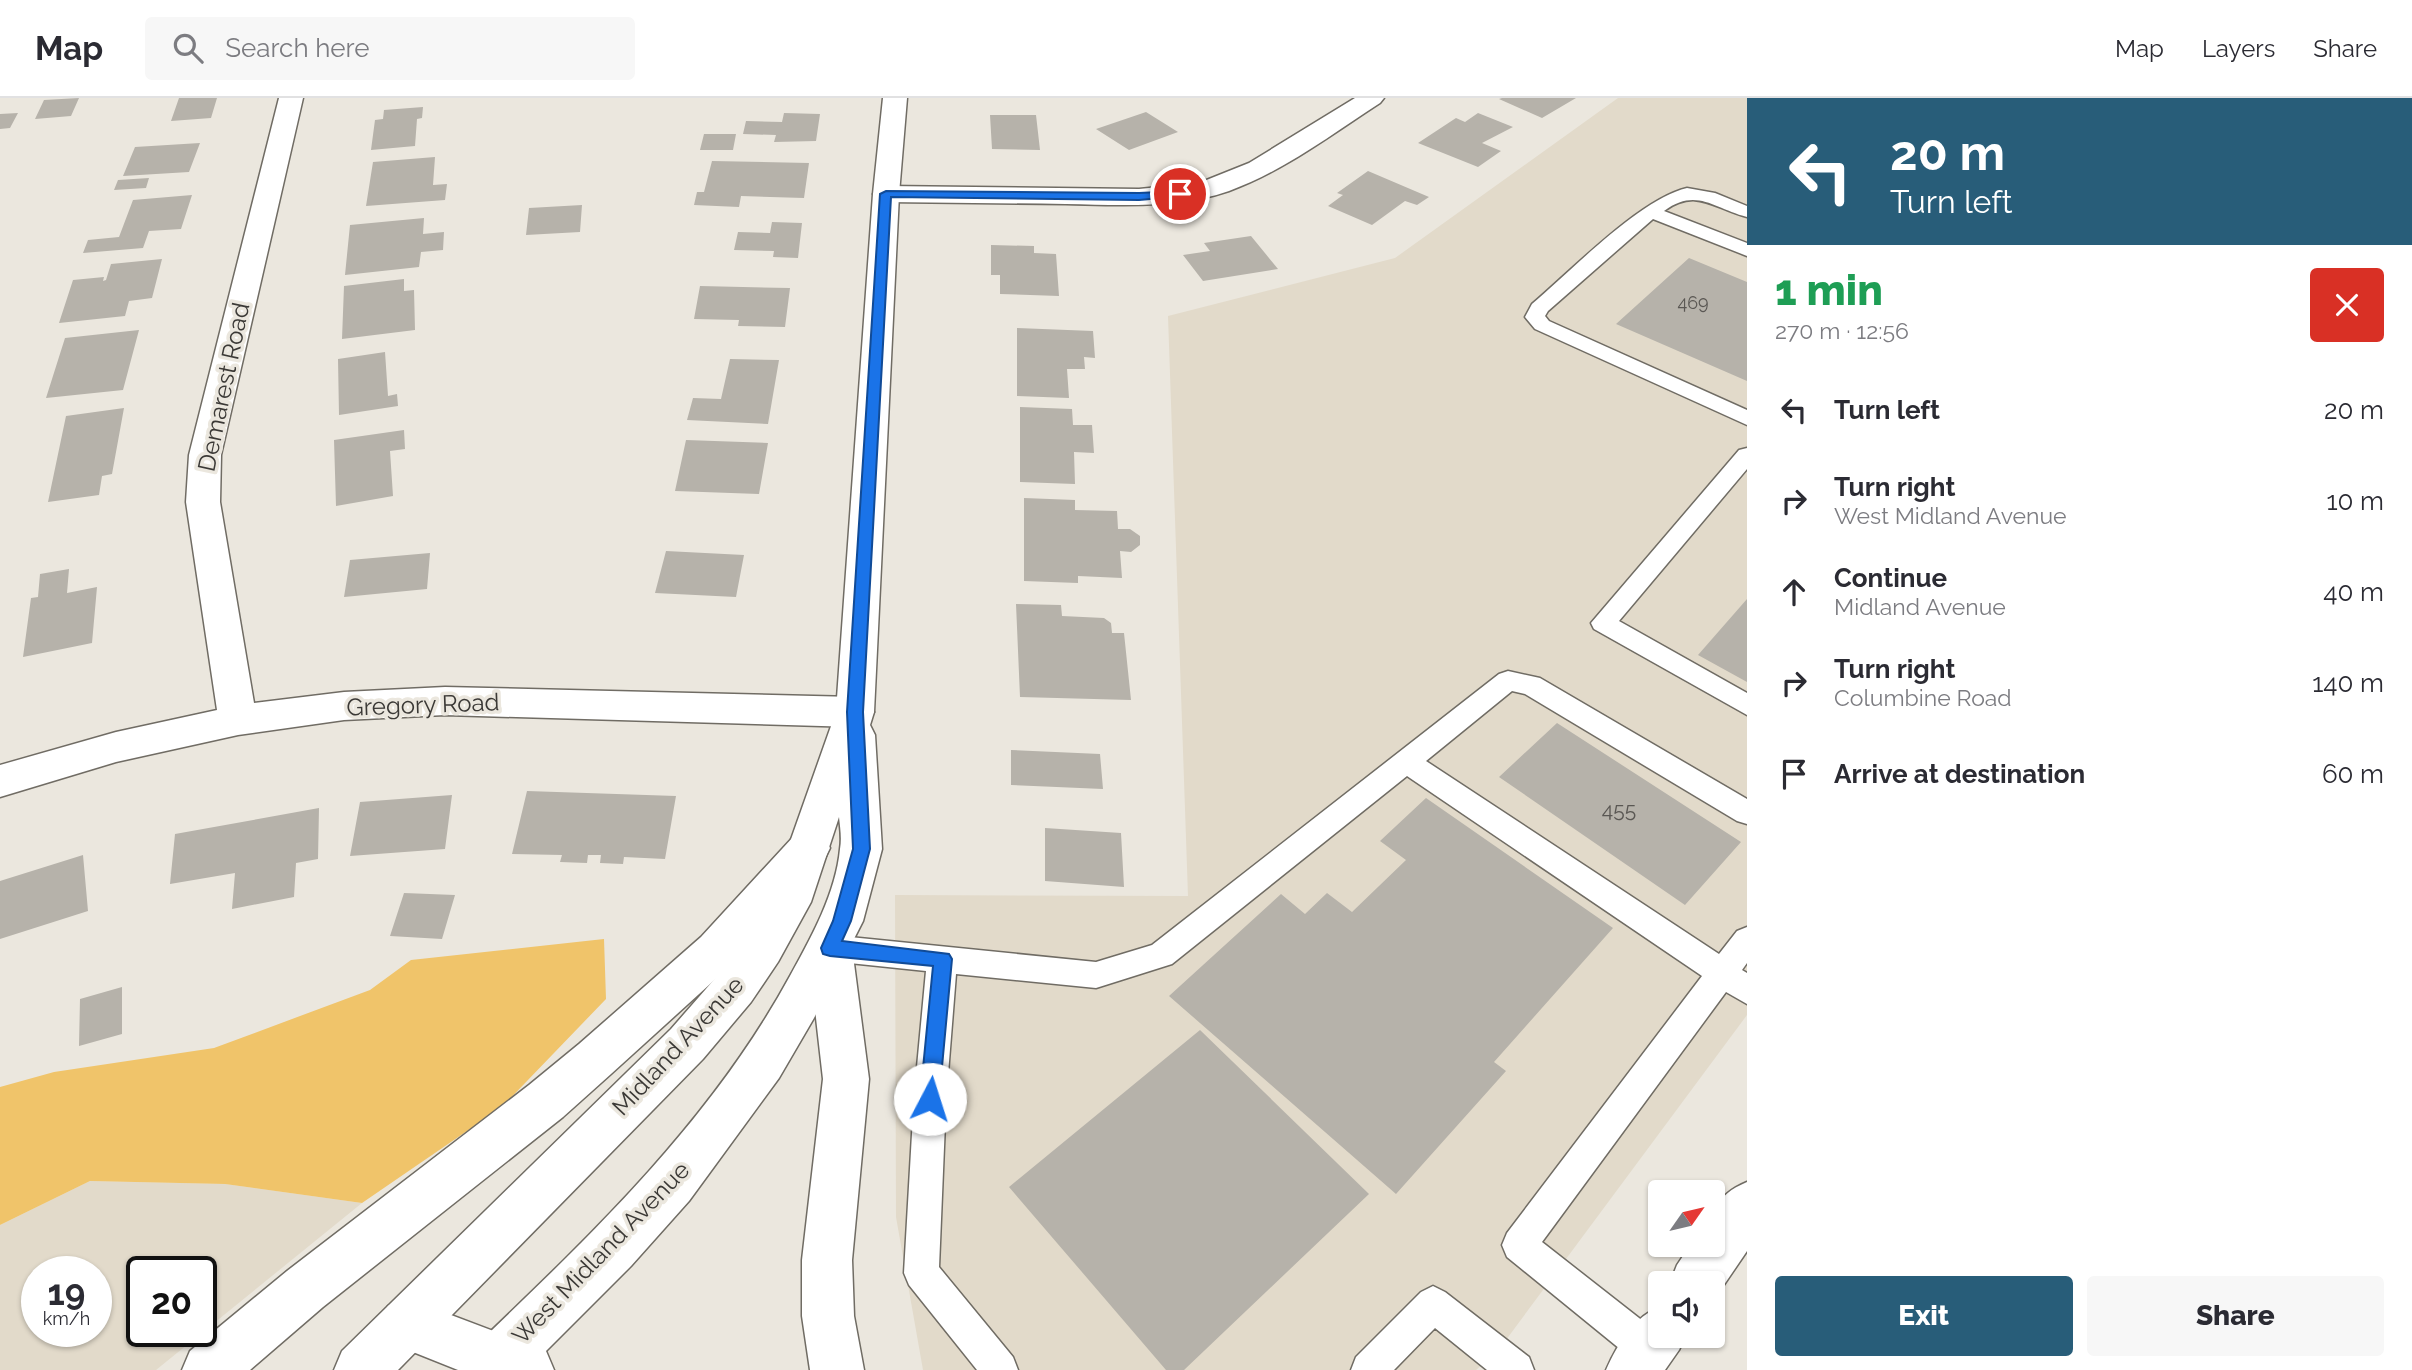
<!DOCTYPE html>
<html lang="en">
<head>
<meta charset="utf-8">
<style>
	body { margin:0; font-family:Raleway,sans-serif; background:#f7f7f7; color:#2b2b33; height:100vh; display:flex; flex-direction:column; font-size:26px; white-space:nowrap }
	* { box-sizing:border-box; margin:0 }
	p { font-size:23px; color:#7c7c81 }
	.icon { flex:none; width:38px; height:38px; fill:none; stroke:currentColor; stroke-width:2; stroke-linecap:round; stroke-linejoin:round }
	.map { position:relative; flex:1; overflow:hidden }
	.details { display:flex; flex-direction:column; background:#fff; width:665px }
	.details>* { flex:none }
	.banner { background:#285d79; color:#fff; overflow:hidden }
	.needle { width:46px; rotate:56deg }
	.buttons { position:absolute; left:1648px; top:1082px; display:grid; gap:14px }
	.buttons a { display:grid; place-items:center; width:77px; height:77px; border-radius:7px; background:#fff; box-shadow:0 2px 5px #0004; font-size:35px }
	.speed { position:absolute; left:21px; top:1158px; display:flex; gap:14px; font-size:35px; font-weight:700; text-align:center }
	.speed>* { display:grid; place-content:center; width:91px; height:91px; border-radius:50%; background:#fff; box-shadow:0 2px 5px #0004; line-height:1 }
	.speed small { font-size:18px; font-weight:400 }
	.speed .limit { border:4px solid #111; border-radius:10px; background:#fff; color:#111 }
	.pin { position:absolute; display:grid; place-items:center; width:60px; height:60px; color:#fff; margin:-30px; border:4px solid #fff; border-radius:50%; box-shadow:0 2px 7px #0007 }
	.me { position:absolute; width:77px; margin:-38px; rotate:5deg; stroke-linejoin:round; filter:drop-shadow(0 0 5px #0008) }
	.turn { display:flex; align-items:center; gap:24px; height:147px; padding:0 28px; font-size:32px }
	.turn .icon { width:91px; height:91px; stroke-width:2.5 }
	.turn b { display:block; font-size:49px; line-height:60px }
	.round { display:grid; place-items:center; flex:none; width:74px; height:74px; border-radius:7px; background:#f7f7f7 }
	.overview { display:flex; align-items:center; justify-content:space-between; height:119px; padding:0 28px }
	h1 { font-size:42px; font-weight:800; line-height:52px; color:#1e9e55 }
	.primary-button { display:flex; gap:14px; margin-top:auto; padding:14px 28px }
	.primary-button a { flex:1; height:80px; border-radius:7px; background:#285d79; color:#fff; font-size:28px; font-weight:800; line-height:80px; text-align:center }
	.primary-button a+a { background:#f7f7f7; color:#2b2b33 }
	ul { padding:0; list-style:none }
	li { display:flex; align-items:center; gap:21px; height:91px; padding:0 28px }
	li div { flex:1 }
	li b { display:block; font-size:26px }
	li em { font-style:normal }
	header { display:flex; align-items:center; gap:42px; box-sizing:border-box; height:98px; padding:0 35px; background:#fff; border-bottom:2px solid #e1e1e2 }
	header strong { font-size:33px }
	nav { display:flex; gap:38px; margin-inline-start:auto; font-size:24px }
	.search { width:490px; height:63px; background:#f7f7f7; display:flex; align-items:center; gap:18px; box-sizing:border-box; padding:0 24px; border-radius:7px; color:#7c7c81; font-size:26px }
	main { display:flex; flex:1; min-height:0 }
	.map>svg:first-child { display:block }
	.built { fill:#e2daca; fill-rule:evenodd }
	.green { fill:#f0c46a }
	.building { fill:#b6b2aa }
	.lines { fill:none; stroke-linecap:round; stroke-linejoin:round }
	.lane-casing { stroke:#706c64; stroke-width:3 }
	.street-casing { stroke:#706c64; stroke-width:3 }
	.secondary-casing { stroke:#706c64; stroke-width:3 }
	.highway-casing { stroke:#706c64; stroke-width:3 }
	.lane { fill:#fff; fill-rule:evenodd }
	.street { fill:#fff; fill-rule:evenodd }
	.secondary { fill:#fff; fill-rule:evenodd }
	.highway { fill:#fff; fill-rule:evenodd }
	.route { fill:#1a73e8; stroke:#114b97; stroke-width:2 }
	.labels { text-anchor:middle; stroke-width:7; stroke-linejoin:round; paint-order:stroke }
	.far-number-label { font-size:18px; fill:#5a5753 }
	.number-label { font-size:21px; fill:#5a5753 }
	.street-label { font-size:24px; fill:#3b3936; stroke:#ebe7de }
</style>
</head>
<body>
<header>
<strong>Map</strong>
<div class="search"><svg class="icon" aria-label="search" viewBox="0 0 24 24"><circle cx="10" cy="10" r="6"/><path d="M15 15l6 6"/></svg>Search here</div>
<nav><a>Map</a><a>Layers</a><a>Share</a></nav>
</header>
<main>
<div class="map">
<svg width="1747" height="1272" viewBox="0 0 1747 1272">
	<rect width="100%" height="100%" fill="#ebe7de"/>
	<path class="built" d="M 1618,0 L 1747,0 L 1747,917 L 1497,1254 L 1476,1272 L 923,1272 L 896,1119 L 895,797 L 1188,798 L 1168,218 L 1395,160 Z
		M 90,1083 L 225,1086 L 362,1105 L 156,1272 L 0,1272 L 0,1127 ZM 37,1174 L 96,1174 L 96,1234 L 37,1234 ZM 142,1174 L 201,1174 L 201,1234 L 142,1234 Z"/>
	<path class="green" d="M 604,841 L 606,901 L 502,1009 L 362,1105 L 225,1086 L 90,1083 L 0,1127 L 0,989 L 54,974 L 214,950 L 370,892 L 411,862 Z"/>
	<path class="building" d="M 79,0 L 71,18 L 35,21 L 44,2 Z
		M 179,0 L 217,0 L 211,20 L 171,23 Z
		M 1502,0 L 1576,0 L 1542,20 L 1499,1 Z
		M 423,9 L 422,20 L 417,21 L 415,48 L 371,52 L 375,22 L 383,21 L 384,12 Z
		M 1146,14 L 1178,34 L 1129,52 L 1096,31 Z
		M 18,15 L 10,30 L 0,31 L 0,16 Z
		M 784,15 L 820,16 L 816,43 L 774,44 L 776,37 L 743,36 L 746,23 L 782,24 Z
		M 1478,15 L 1513,29 L 1482,45 L 1501,53 L 1478,69 L 1418,45 L 1456,20 L 1465,24 Z
		M 990,17 L 1036,17 L 1040,52 L 992,51 Z
		M 704,36 L 736,36 L 733,52 L 700,52 Z
		M 200,45 L 189,74 L 123,78 L 135,49 Z
		M 435,59 L 433,87 L 447,86 L 445,102 L 366,108 L 373,64 Z
		M 712,63 L 809,65 L 804,100 L 741,98 L 739,109 L 694,107 L 697,94 L 704,94 Z
		M 1368,73 L 1429,99 L 1417,107 L 1405,103 L 1372,127 L 1328,108 L 1343,97 L 1337,95 Z
		M 149,80 L 146,90 L 114,92 L 118,82 Z
		M 192,97 L 181,131 L 149,133 L 143,150 L 83,155 L 88,142 L 119,139 L 133,102 Z
		M 582,107 L 580,134 L 526,137 L 529,110 Z
		M 424,120 L 423,136 L 444,134 L 443,152 L 421,154 L 419,169 L 345,177 L 350,127 Z
		M 772,124 L 802,125 L 798,160 L 773,159 L 774,153 L 734,152 L 738,134 L 770,135 Z
		M 1251,138 L 1278,171 L 1203,183 L 1183,157 L 1210,153 L 1204,145 Z
		M 991,147 L 1034,148 L 1034,155 L 1056,156 L 1059,198 L 1000,196 L 1000,177 L 991,177 Z
		M 1689,160 L 1747,184 L 1747,283 L 1616,226 Z
		M 162,161 L 152,200 L 129,203 L 125,218 L 59,225 L 73,182 L 104,179 L 103,183 L 106,182 L 111,166 Z
		M 404,181 L 404,193 L 414,192 L 415,232 L 342,241 L 344,188 Z
		M 700,188 L 790,190 L 785,229 L 738,228 L 739,222 L 694,221 Z
		M 1017,230 L 1093,233 L 1095,260 L 1084,259 L 1085,271 L 1067,271 L 1069,300 L 1017,298 Z
		M 139,232 L 123,292 L 46,300 L 65,240 Z
		M 385,254 L 388,298 L 397,296 L 398,308 L 339,317 L 338,261 Z
		M 730,261 L 779,262 L 768,326 L 687,322 L 693,300 L 721,301 Z
		M 1020,309 L 1072,311 L 1073,327 L 1092,327 L 1094,355 L 1074,354 L 1075,386 L 1020,384 Z
		M 124,310 L 112,376 L 102,378 L 99,397 L 48,404 L 66,318 Z
		M 404,332 L 405,351 L 390,353 L 393,398 L 336,408 L 334,342 Z
		M 686,342 L 768,345 L 759,396 L 675,393 Z
		M 1024,400 L 1075,402 L 1075,412 L 1117,413 L 1118,431 L 1130,431 L 1140,438 L 1140,447 L 1131,454 L 1120,453 L 1122,480 L 1078,478 L 1078,485 L 1024,483 Z
		M 666,453 L 744,457 L 736,499 L 655,495 Z
		M 430,455 L 427,491 L 344,499 L 350,462 Z
		M 69,471 L 67,495 L 97,489 L 92,545 L 23,559 L 31,500 L 38,499 L 40,476 Z
		M 1747,501 L 1747,584 L 1698,557 Z
		M 1016,506 L 1061,507 L 1062,518 L 1104,520 L 1111,525 L 1112,535 L 1124,535 L 1131,602 L 1020,599 Z
		M 1557,625 L 1741,744 L 1685,807 L 1499,679 Z
		M 1011,652 L 1100,656 L 1103,691 L 1011,687 Z
		M 527,693 L 676,698 L 665,761 L 624,759 L 623,766 L 600,765 L 601,757 L 588,757 L 587,765 L 560,764 L 562,757 L 512,756 Z
		M 452,697 L 445,751 L 350,758 L 360,704 Z
		M 1426,700 L 1613,830 L 1494,964 L 1506,973 L 1396,1096 L 1169,898 L 1281,796 L 1305,816 L 1327,795 L 1352,814 L 1406,762 L 1380,743 Z
		M 319,710 L 318,761 L 296,765 L 294,799 L 232,811 L 235,775 L 170,786 L 175,736 Z
		M 1045,730 L 1121,735 L 1124,789 L 1045,783 Z
		M 83,757 L 88,813 L 0,841 L 0,783 Z
		M 404,795 L 455,797 L 442,841 L 390,838 Z
		M 122,889 L 122,936 L 79,948 L 80,901 Z
		M 1200,932 L 1369,1096 L 1184,1272 L 1166,1272 L 1009,1089 Z"/>
	<g class="lines">
		<defs>
			<path id="lane" d="M 1687,90 L 1715,95 L 1747,108 L 1747,119 C 1714,111 1697,89 1664,113 L 1747,145 L 1747,158 L 1653,121 L 1548,213 L 1545,218 L 1549,223 L 1747,312 L 1747,327 L 1535,231 L 1525,219 L 1532,206 C 1571,173 1640,101 1687,90 Z
				M 1747,350 L 1747,371 L 1619,523 L 1747,595 L 1747,617 L 1594,531 L 1591,525 L 1739,352 Z
				M 1508,573 L 1540,580 L 1747,701 L 1747,726 L 1737,723 L 1525,596 L 1512,593 L 1426,663 L 1719,856 L 1737,833 L 1747,829 L 1747,865 L 1742,872 L 1747,875 L 1747,906 L 1726,894 L 1542,1144 L 1662,1238 L 1667,1251 L 1662,1264 L 1649,1269 L 1636,1264 L 1507,1159 L 1502,1147 L 1507,1135 L 1702,878 L 1407,678 L 1172,866 L 1096,890 L 956,876 L 946,1001 L 939,1169 L 1013,1259 L 1018,1272 L 977,1272 L 909,1187 L 904,1175 L 914,1001 L 926,873 L 830,863 L 820,859 L 815,850 L 820,841 L 830,837 L 1096,864 L 1152,847 L 1499,576 Z
				M 1433,1188 L 1445,1194 L 1529,1259 L 1534,1272 L 1487,1272 L 1435,1230 L 1394,1272 L 1351,1272 L 1356,1259 L 1421,1194 Z"/>
			<path id="street" d="M 279,0 L 303,0 L 221,357 L 220,404 L 254,605 L 344,594 L 445,589 L 855,599 L 868,604 L 874,614 L 868,624 L 855,629 L 445,617 L 344,622 L 238,637 L 116,664 L 0,699 L 0,667 L 116,634 L 217,612 L 186,404 L 189,357 Z
				M 1355,0 L 1384,0 L 1380,5 C 1332,36 1284,73 1229,93 C 1178,111 1120,107 1066,106 C 1006,105 946,105 886,104 L 877,102 L 873,96 L 877,90 L 886,88 L 1139,91 L 1199,85 L 1249,65 Z"/>
			<path id="secondary" d="M 883,0 L 907,0 L 899,96 L 874,614 L 870,627 L 875,637 L 882,751 L 863,823 L 814,920 L 779,980 L 689,1103 L 631,1168 L 527,1272 L 462,1272 L 470,1253 C 589,1139 710,1025 790,878 C 811,840 836,795 840,751 C 842,740 840,729 839,719 L 811,804 L 778,864 L 751,904 L 703,961 L 398,1272 L 334,1272 L 342,1253 L 671,931 L 719,876 L 748,838 L 771,798 L 836,614 L 873,96 Z"/>
			<path id="highway" d="M 809,733 L 824,738 L 830,750 L 824,762 L 731,867 L 611,976 L 563,1019 L 323,1209 L 250,1272 L 182,1272 L 190,1253 L 287,1173 L 529,987 L 579,946 L 701,839 L 794,738 Z
				M 830,831 L 845,837 L 852,850 L 869,981 L 852,1162 L 854,1218 L 864,1272 L 810,1272 L 802,1218 L 802,1162 L 823,981 L 808,850 L 815,837 Z
				M 1747,1084 L 1747,1153 L 1713,1203 L 1713,1185 L 1670,1185 L 1677,1167 L 1691,1146 L 1713,1146 C 1713,1113 1714,1098 1747,1084 Z
				M 406,1200 L 546,1253 L 554,1272 L 458,1272 L 388,1244 L 380,1226 L 388,1208 Z
				M 1661,1208 L 1661,1237 L 1686,1237 L 1679,1252 L 1665,1272 L 1606,1272 C 1618,1245 1634,1219 1661,1208 Z"/>
		</defs>
		<use href="#lane" class="lane-casing"/>
		<use href="#street" class="street-casing"/>
		<use href="#secondary" class="secondary-casing"/>
		<use href="#highway" class="highway-casing"/>
		<use href="#lane" class="lane"/>
		<use href="#street" class="street"/>
		<use href="#secondary" class="secondary"/>
		<use href="#highway" class="highway"/>
	</g>
	<path class="route" d="M 1180,93 L 1186,96 L 1184,98 L 1139,102 L 891,99 L 863,614 L 870,751 L 851,823 L 842,843 L 949,856 L 952,861 L 939,1001 L 936,1008 L 930,1010 L 923,1008 L 920,1001 L 933,868 L 830,858 L 823,856 L 821,850 L 833,823 L 853,751 L 847,614 L 880,96 L 886,93 L 1139,95 Z"/>
	<g class="labels">
		<g class="far-number-label">
			<text x="1693" y="211">469</text>
		</g>
		<g class="number-label">
			<text x="1619" y="719">455</text>
		</g>
		<g class="street-label">
			<text transform="translate(224 289) rotate(-78)" y="8">Demarest Road</text>
			<text transform="translate(423 607) rotate(-2)" y="8">Gregory Road</text>
			<text transform="translate(678 948) rotate(-47)" y="8">Midland Avenue</text>
			<text transform="translate(601 1155) rotate(-46)" y="8">West Midland Avenue</text>
		</g>
	</g>
</svg>
<div class="buttons">
<a><svg class="needle" viewBox="-14 -14 28 28"><path d="M0-13l5 13h-10z" fill="#e53935"/><path d="M0 13l5-13h-10z" fill="#7c7c81"/></svg></a>
<a><svg class="icon" aria-label="sound" viewBox="0 0 24 24"><path d="M4 9h4l5-4v14l-5-4H4zM17 9q2 3 0 6"/></svg></a>
</div>
<div class="speed"><div>19<small>km/h</small></div><div class="limit">20</div></div>
<div class="pin" style="left:1180px;top:96px;background:#d93025"><svg class="icon" aria-label="arrive" viewBox="0 0 24 24"><path d="M6 21V4h12l-3 4 3 4H6"/></svg></div>
<svg class="me" style="left:930px;top:1001px" viewBox="-20 -20 40 40"><circle r="19" fill="#fff"/><path d="M0-13L10 11 0 6-10 11z" fill="#1a73e8"/></svg>
</div>
<section class="details">
<div class="banner">
<div class="turn"><svg class="icon" aria-label="left" viewBox="0 0 24 24"><path d="M17 20v-9H6M10 6l-5 5 5 5"/></svg><div><b>20 m</b>Turn left</div></div>
</div>
<div class="overview"><div><h1>1 min</h1><p>270 m · 12:56</p></div><a class="round" style="background:#d93025;color:#fff"><svg class="icon" aria-label="close" viewBox="0 0 24 24"><path d="M6 6l12 12M18 6L6 18"/></svg></a></div>
<ul>
<li><svg class="icon" aria-label="left" viewBox="0 0 24 24"><path d="M17 20v-9H6M10 6l-5 5 5 5"/></svg><div><b>Turn left</b></div><em>20 m</em></li>
<li><svg class="icon" aria-label="right" viewBox="0 0 24 24"><path d="M7 20v-9h11M14 6l5 5-5 5"/></svg><div><b>Turn right</b><p>West Midland Avenue</p></div><em>10 m</em></li>
<li><svg class="icon" aria-label="ahead" viewBox="0 0 24 24"><path d="M12 20V5M6 11l6-6 6 6"/></svg><div><b>Continue</b><p>Midland Avenue</p></div><em>40 m</em></li>
<li><svg class="icon" aria-label="right" viewBox="0 0 24 24"><path d="M7 20v-9h11M14 6l5 5-5 5"/></svg><div><b>Turn right</b><p>Columbine Road</p></div><em>140 m</em></li>
<li><svg class="icon" aria-label="arrive" viewBox="0 0 24 24"><path d="M6 21V4h12l-3 4 3 4H6"/></svg><div><b>Arrive at destination</b></div><em>60 m</em></li>
</ul>
<div class="primary-button"><a>Exit</a><a>Share</a></div>
</section>
</main>
</body>
</html>
